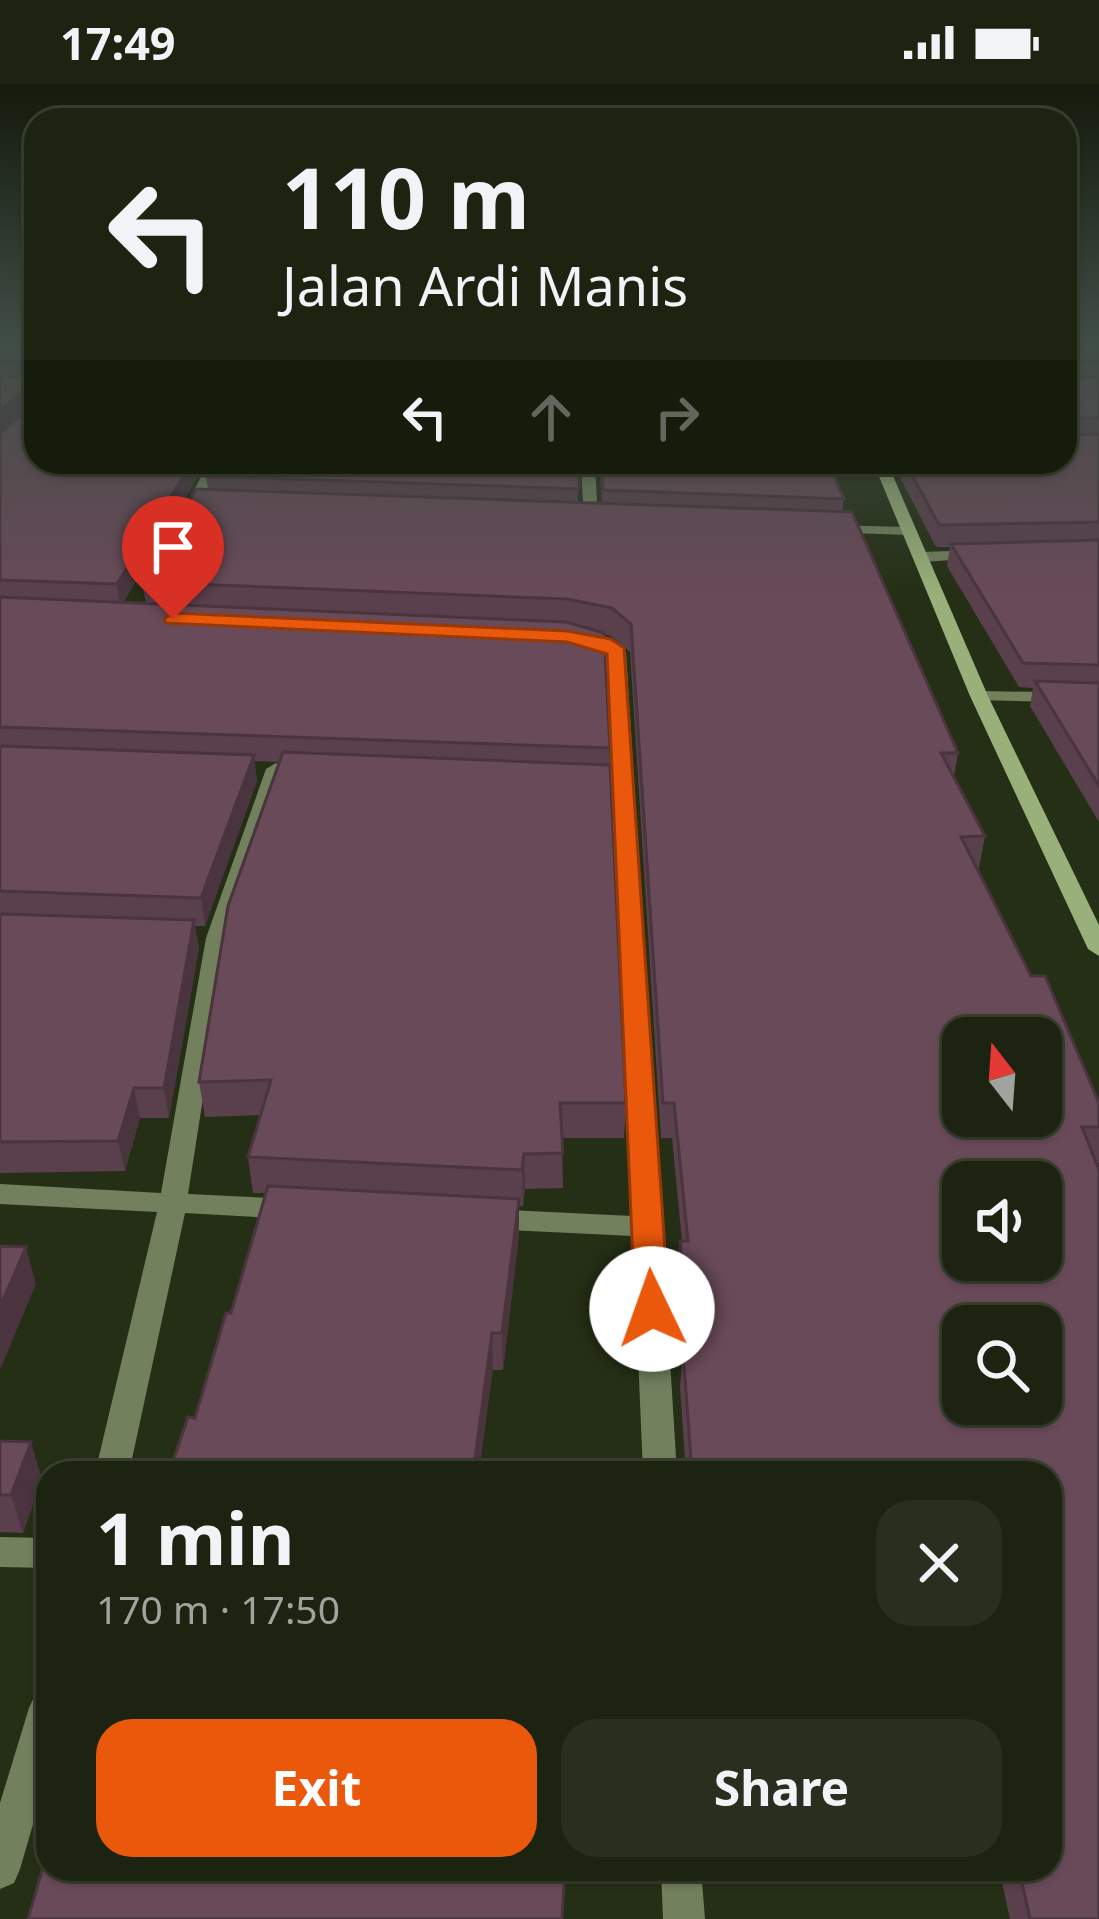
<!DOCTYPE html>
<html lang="en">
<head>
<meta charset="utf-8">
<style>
	body { margin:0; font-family:"Noto Sans",sans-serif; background:#292f1e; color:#f1f3f6; height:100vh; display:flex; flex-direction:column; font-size:45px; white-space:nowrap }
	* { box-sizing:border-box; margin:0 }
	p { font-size:39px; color:#a0a49f }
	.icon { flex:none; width:66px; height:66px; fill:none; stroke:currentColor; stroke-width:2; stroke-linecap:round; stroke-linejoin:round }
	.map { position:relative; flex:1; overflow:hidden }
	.sheet { position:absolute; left:36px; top:1377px; width:1026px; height:420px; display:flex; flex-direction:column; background:#1c2310; border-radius:36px; box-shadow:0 3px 9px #0004,0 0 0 3px #3a4030 }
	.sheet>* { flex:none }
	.hud { position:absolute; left:24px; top:24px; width:1053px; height:366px; border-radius:36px; box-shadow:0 3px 9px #0004,0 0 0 3px #3a4030; background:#1c2310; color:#f1f3f6; overflow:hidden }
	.needle { width:78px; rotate:343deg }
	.controls { position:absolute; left:942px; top:933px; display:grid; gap:24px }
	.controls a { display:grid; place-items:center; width:120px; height:120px; border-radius:24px; background:#1c2310; box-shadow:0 3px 9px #0004,0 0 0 3px #3a4030; font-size:60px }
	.pin { position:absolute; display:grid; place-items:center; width:102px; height:102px; color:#fff; margin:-123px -51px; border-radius:50% 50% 50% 0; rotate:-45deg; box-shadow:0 0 12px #0007 }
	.pin .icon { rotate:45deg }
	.me { position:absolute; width:132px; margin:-66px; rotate:357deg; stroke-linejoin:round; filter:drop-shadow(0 0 9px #0008) }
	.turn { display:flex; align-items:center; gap:42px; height:252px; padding:0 60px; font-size:54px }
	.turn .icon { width:156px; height:156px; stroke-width:2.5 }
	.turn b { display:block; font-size:84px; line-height:102px }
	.lanes { display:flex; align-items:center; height:114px; padding:0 60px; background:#0003; justify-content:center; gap:60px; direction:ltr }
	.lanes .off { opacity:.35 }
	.round { display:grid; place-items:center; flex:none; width:126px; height:126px; border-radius:36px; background:#292f1e }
	.overview { display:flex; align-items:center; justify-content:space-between; height:204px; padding:0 60px }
	h1 { font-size:72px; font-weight:700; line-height:90px }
	.button { display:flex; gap:24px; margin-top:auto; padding:24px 60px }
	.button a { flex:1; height:138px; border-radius:36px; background:#ea580c; color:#fff; font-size:48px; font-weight:700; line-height:138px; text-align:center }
	.button a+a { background:#292f1e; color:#f1f3f6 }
	.status { display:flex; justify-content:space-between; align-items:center; height:84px; padding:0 60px; background:#1c2310; direction:ltr }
	.status svg { height:33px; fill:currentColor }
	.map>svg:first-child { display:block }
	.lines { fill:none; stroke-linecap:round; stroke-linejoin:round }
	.street { fill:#72805e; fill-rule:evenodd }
	.secondary { fill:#9ab07a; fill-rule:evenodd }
	.wall { fill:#5a404c }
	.shaded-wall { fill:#4a343e }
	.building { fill:#694a58; stroke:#4a343e; stroke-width:3; fill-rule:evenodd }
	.route { fill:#ea580c; stroke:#983908; stroke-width:3 }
</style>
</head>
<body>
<div class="status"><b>17:49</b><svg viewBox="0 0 49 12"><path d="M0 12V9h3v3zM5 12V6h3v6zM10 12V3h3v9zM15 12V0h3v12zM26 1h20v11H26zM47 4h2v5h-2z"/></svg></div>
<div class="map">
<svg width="1099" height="1835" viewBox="0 0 1099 1835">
	<rect width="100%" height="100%" fill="#252f15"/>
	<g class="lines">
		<path class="street" d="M 209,378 L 223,378 L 191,437 L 181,437 L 179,434 Z
			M 581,378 L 595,378 L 598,438 L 591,442 L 584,438 Z
			M 826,441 L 910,443 L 917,447 L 910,451 L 821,448 L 821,442 Z
			M 977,466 L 982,468 L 982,474 L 922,478 L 914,473 L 922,468 Z
			M 578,548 L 626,568 L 677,1389 L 643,1389 L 633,1152 L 488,1145 L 478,1142 L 474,1135 L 478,1128 L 488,1125 L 632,1132 L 609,571 L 572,557 L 570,553 Z
			M 979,607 L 1099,609 L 1099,619 L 973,616 L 973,608 Z
			M 276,679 L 286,685 L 228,854 L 188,1110 L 291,1115 L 301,1118 L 305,1125 L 301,1132 L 291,1135 L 185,1129 L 129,1389 L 95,1389 L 157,1128 L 0,1120 L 0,1100 L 161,1109 L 206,854 L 266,685 Z
			M 0,1453 L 48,1454 L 48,1484 L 0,1483 Z
			M 48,1606 L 48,1689 L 20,1785 L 14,1799 L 0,1805 L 0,1719 L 29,1624 L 35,1611 Z
			M 661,1785 L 701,1785 L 705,1835 L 663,1835 Z"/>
		<path class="secondary" d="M 873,378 L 887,378 L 988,612 L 1099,841 L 1099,872 L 1088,865 L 970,612 Z"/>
	</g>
	<path class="wall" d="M 0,255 L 36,255 L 36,378 L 206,378 L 123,519 L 146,520 L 142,498 L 208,405 L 206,392 L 578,378 L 578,418 L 602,419 L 599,378 L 828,378 L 844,415 L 842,428 L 958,669 L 954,693 L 985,752 L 979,784 L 977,784 L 1031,892 L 1099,1019 L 1099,1079 L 1096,1079 L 1099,1835 L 1010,1835 L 999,1785 L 1050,1785 L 1050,1389 L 686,1389 L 680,1303 L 683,1267 L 677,1193 L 680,1157 L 682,1157 L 672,1054 L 661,1054 L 630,568 L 611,552 L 604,550 L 626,1019 L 624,1054 L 562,1054 L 563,1104 L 525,1105 L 523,1122 L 519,1122 L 519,1151 L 503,1286 L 493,1286 L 195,1334 L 231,1229 L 266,1109 L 253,1109 L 248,1073 L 261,1031 L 205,1033 L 199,998 L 279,678 L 254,677 L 257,697 L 205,842 L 195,842 L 199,864 L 169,1034 L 140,1034 L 125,1087 L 0,1089 Z
		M 1065,255 L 1099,255 L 1099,738 L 1030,622 L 1033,604 L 1019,603 L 947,482 L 950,463 L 936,463 L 892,378 L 1065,378 Z
		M 0,1357 L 42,1395 L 23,1449 L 0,1448 Z"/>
	<path class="shaded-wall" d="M 29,301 L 33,320 L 0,350 L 0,327 Z
		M 192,378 L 206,378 L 120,523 L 117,500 Z
		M 254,671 L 257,697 L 205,842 L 201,814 Z
		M 194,836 L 199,864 L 169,1034 L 164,1004 Z
		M 134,1004 L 140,1034 L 125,1087 L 118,1057 Z
		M 524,1070 L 525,1105 L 523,1122 L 522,1086 Z
		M 519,1115 L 519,1151 L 503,1286 L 502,1249 Z
		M 26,1163 L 36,1200 L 0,1286 L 0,1223 Z
		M 492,1249 L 493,1286 L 479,1389 L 473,1389 Z
		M 31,1358 L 42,1395 L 23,1449 L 11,1411 Z"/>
	<path class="building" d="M 0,255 L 36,255 L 36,281 L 33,277 L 0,277 Z
		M 1065,255 L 1099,255 L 1099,277 L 1068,277 L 1065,281 Z
		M 36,285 L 36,378 L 192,378 L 117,500 L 0,496 L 0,349 L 36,318 L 36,301 L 29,301 L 0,327 L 0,293 L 33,294 Z
		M 1065,285 L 1068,294 L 1099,293 L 1099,334 L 1069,334 L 1065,338 Z
		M 1065,341 L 1069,351 L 1099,350 L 1099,438 L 939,441 L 905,378 L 1065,378 Z
		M 214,378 L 578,378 L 579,405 L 206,392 Z
		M 601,378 L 828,378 L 844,415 L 603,406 Z
		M 196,405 L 852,428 L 958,669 L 941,669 L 985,752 L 961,753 L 1031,892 L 1045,892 L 1099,1019 L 1099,1043 L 1082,1043 L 1099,1086 L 1099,1835 L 1030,1835 L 1019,1785 L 1050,1785 L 1050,1389 L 692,1389 L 683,1267 L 689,1267 L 680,1157 L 688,1157 L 674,1019 L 663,1019 L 631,540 L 612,524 L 567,515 L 142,498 ZM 963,954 L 1041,954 L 1041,1032 L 963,1032 ZM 963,1098 L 1041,1098 L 1041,1176 L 963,1176 ZM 963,1242 L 1041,1242 L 1041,1320 L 963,1320 Z
		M 1099,456 L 1099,581 L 1023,579 L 951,460 Z
		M 0,513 L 566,538 L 604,549 L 610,664 L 0,643 Z
		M 1035,597 L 1099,599 L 1099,702 Z
		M 0,662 L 254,671 L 201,814 L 0,807 Z
		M 283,668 L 610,681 L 626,1019 L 560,1019 L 563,1069 L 524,1070 L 522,1086 L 248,1073 L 271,996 L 199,998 L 228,822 Z
		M 0,830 L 194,836 L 164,1004 L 134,1004 L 118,1057 L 0,1058 Z
		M 268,1102 L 519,1115 L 502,1249 L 492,1249 L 473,1389 L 169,1389 L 188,1333 L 195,1334 L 226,1229 L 231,1229 Z
		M 0,1162 L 26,1163 L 0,1223 Z
		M 0,1357 L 31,1358 L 11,1411 L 0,1411 Z
		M 48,1766 L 48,1785 L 565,1785 L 562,1835 L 28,1835 Z"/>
	<linearGradient id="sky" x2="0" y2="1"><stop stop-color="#141a0c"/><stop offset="0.5" stop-color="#404d46"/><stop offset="1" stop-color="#404d46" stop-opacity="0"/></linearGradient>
	<rect width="1099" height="512" fill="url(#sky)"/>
	<path class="route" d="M 173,529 L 567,547 L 611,555 L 624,564 L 669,1225 L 664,1234 L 652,1237 L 640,1234 L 635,1225 L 607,570 L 567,558 L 166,539 L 164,535 Z"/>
</svg>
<div class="controls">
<a><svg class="needle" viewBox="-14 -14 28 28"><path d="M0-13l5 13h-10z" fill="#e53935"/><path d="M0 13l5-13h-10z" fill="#a0a49f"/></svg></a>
<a><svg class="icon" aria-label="sound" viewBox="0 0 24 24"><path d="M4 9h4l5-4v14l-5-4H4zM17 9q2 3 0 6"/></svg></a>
<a><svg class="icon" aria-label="search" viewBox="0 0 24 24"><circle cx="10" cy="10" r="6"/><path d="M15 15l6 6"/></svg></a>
</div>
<div class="pin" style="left:173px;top:535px;background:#d93025"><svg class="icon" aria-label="arrive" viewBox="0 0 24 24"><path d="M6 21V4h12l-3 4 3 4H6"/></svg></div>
<svg class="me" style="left:652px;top:1225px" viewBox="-20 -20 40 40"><circle r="19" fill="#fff"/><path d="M0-13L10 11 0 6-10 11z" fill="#ea580c"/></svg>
<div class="hud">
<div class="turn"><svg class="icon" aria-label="left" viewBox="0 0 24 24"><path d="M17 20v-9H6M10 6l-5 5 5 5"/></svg><div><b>110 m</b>Jalan Ardi Manis</div></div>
<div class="lanes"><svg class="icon" aria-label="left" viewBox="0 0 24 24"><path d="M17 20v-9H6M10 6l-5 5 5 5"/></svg><svg class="icon off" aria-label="ahead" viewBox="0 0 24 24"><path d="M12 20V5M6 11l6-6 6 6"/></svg><svg class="icon off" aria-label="right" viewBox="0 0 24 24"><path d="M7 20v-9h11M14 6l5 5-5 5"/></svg></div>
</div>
<section class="sheet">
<div class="overview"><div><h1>1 min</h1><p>170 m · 17:50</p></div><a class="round"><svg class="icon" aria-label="close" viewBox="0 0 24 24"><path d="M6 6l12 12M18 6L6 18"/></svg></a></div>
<div class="button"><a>Exit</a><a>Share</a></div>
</section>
</div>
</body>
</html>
